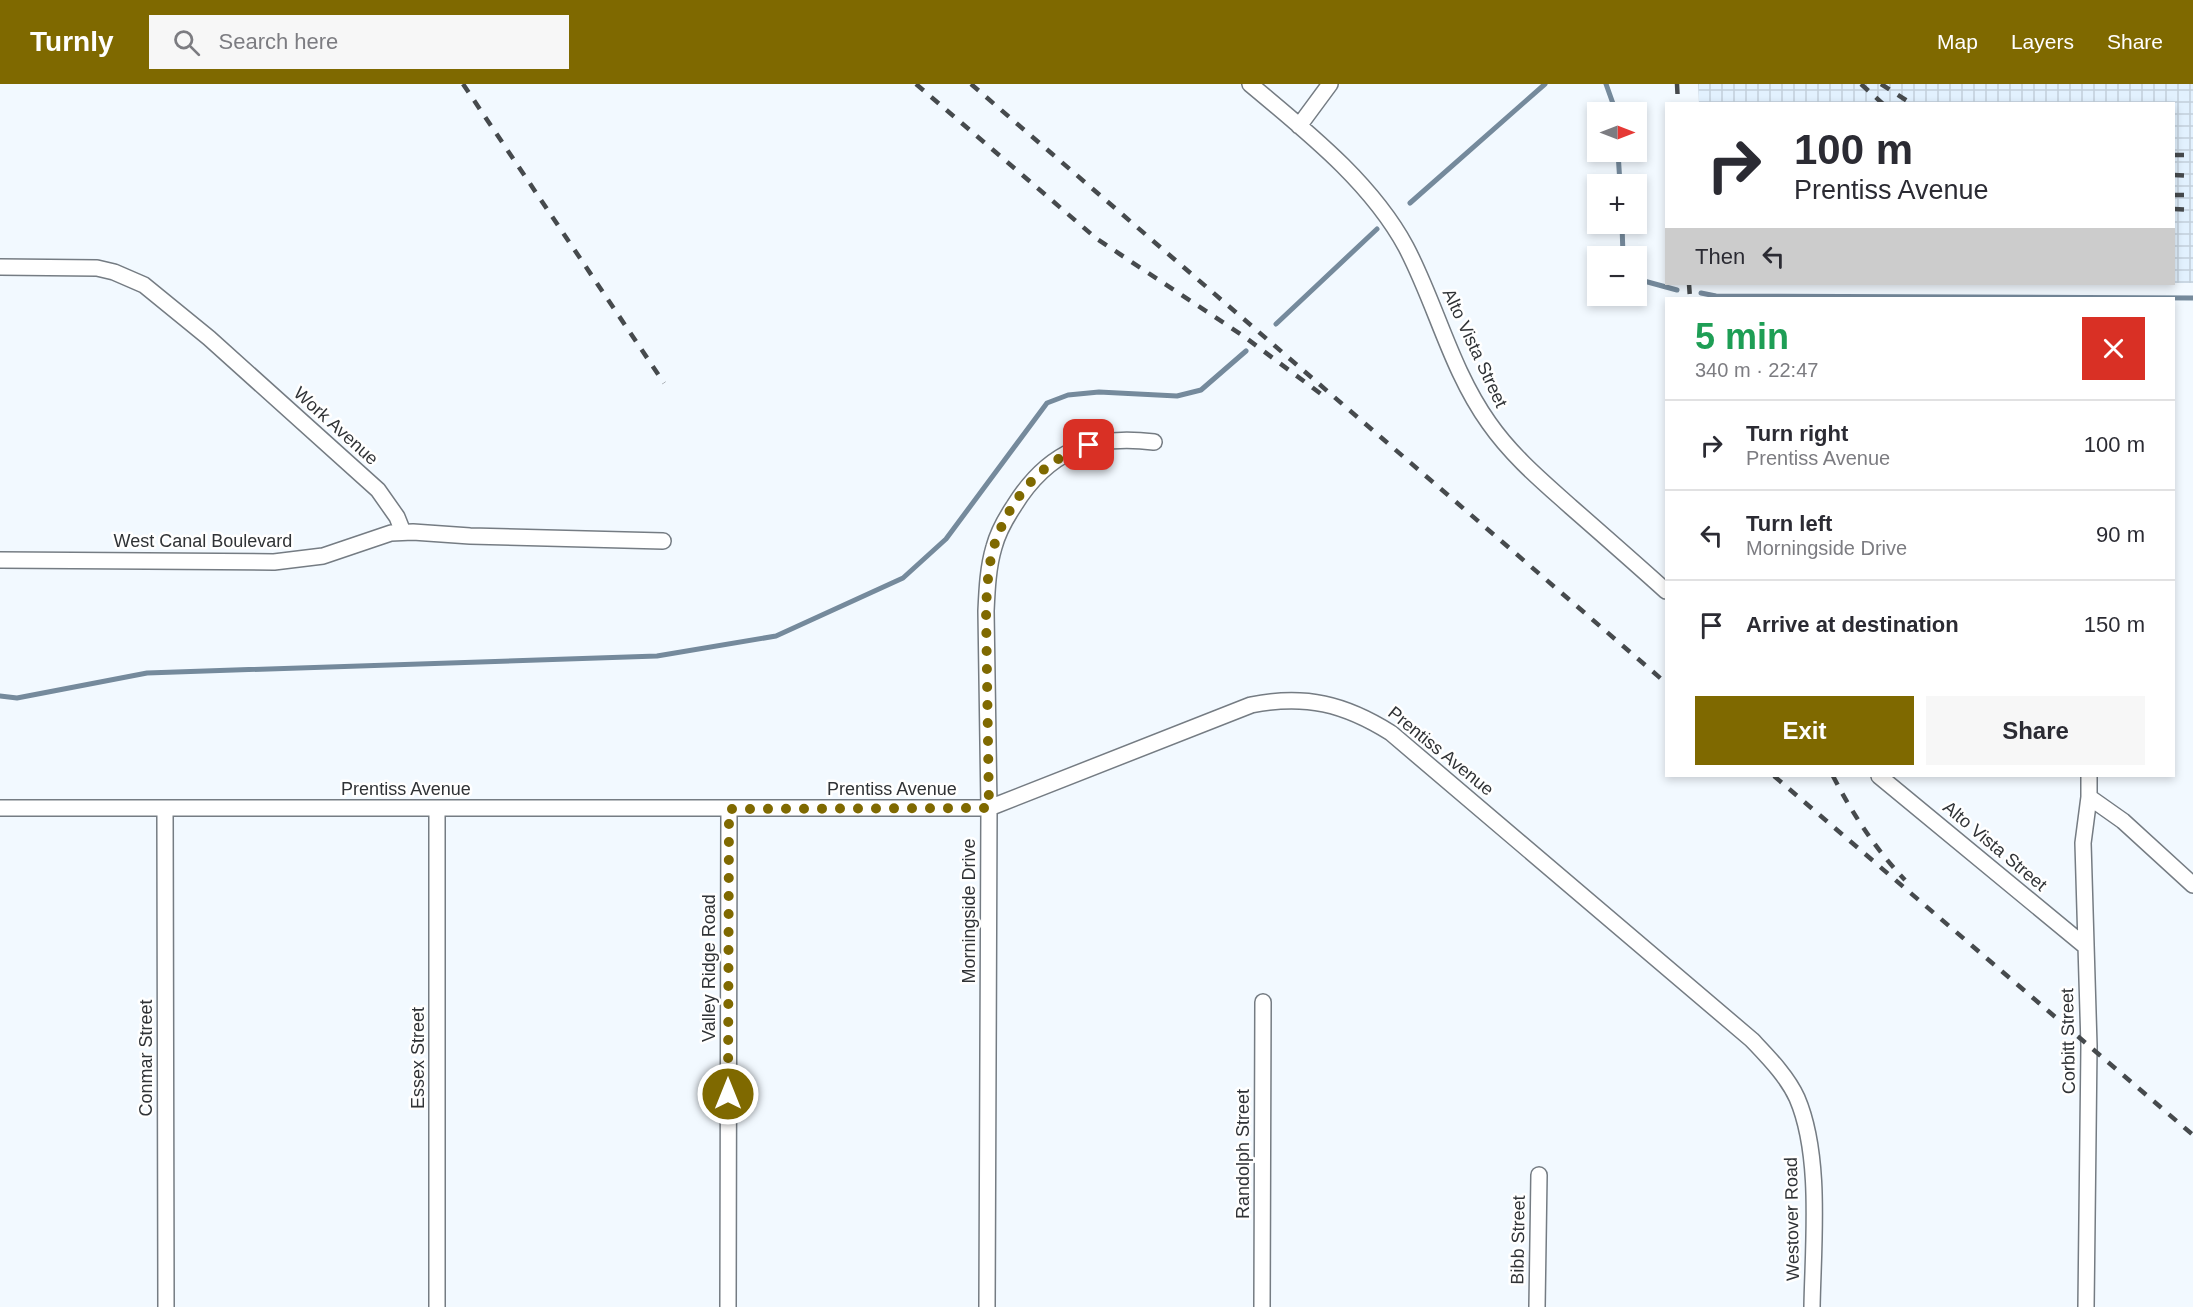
<!DOCTYPE html>
<html lang="en">
<head>
<meta charset="utf-8">
<style>
	body { margin:0; font-family:Helvetica,sans-serif; background:#f7f7f7; color:#2b2b33; height:100vh; display:flex; flex-direction:column; font-size:22px; white-space:nowrap }
	* { box-sizing:border-box; margin:0 }
	p { font-size:20px; color:#7c7c81 }
	.icon { flex:none; width:33px; height:33px; fill:none; stroke:currentColor; stroke-width:2; stroke-linecap:round; stroke-linejoin:round }
	.map { position:relative; flex:1; overflow:hidden }
	.panel { position:absolute; left:1665px; top:213px; width:510px; height:480px; display:flex; flex-direction:column; background:#fff; border-radius:0px; box-shadow:0 3px 9px #0003 }
	.panel>* { flex:none }
	.top-card { position:absolute; left:1665px; top:18px; width:510px; height:183px; border-radius:0px; box-shadow:0 3px 9px #0003; background:#fff; color:#2b2b33; overflow:hidden }
	.needle { width:39px; rotate:90deg }
	.buttons { position:absolute; left:1587px; top:18px; display:grid; gap:12px }
	.buttons a { display:grid; place-items:center; width:60px; height:60px; border-radius:0px; background:#fff; box-shadow:0 3px 9px #0003; font-size:30px }
	.pin { position:absolute; display:grid; place-items:center; width:51px; height:51px; color:#fff; margin:-26px; border-radius:12px; box-shadow:0 3px 9px #0006 }
	.me { position:absolute; width:66px; margin:-33px; rotate:0deg; stroke-linejoin:round; filter:drop-shadow(0 0 4px #0008) }
	.turn { display:flex; align-items:center; gap:21px; height:126px; padding:0 30px; font-size:27px }
	.turn .icon { width:78px; height:78px; stroke-width:2.5 }
	.turn b { display:block; font-size:42px; line-height:51px }
	.then { display:flex; align-items:center; height:57px; padding:0 30px; background:#0003; gap:12px; font-size:22px }
	.round { display:grid; place-items:center; flex:none; width:63px; height:63px; border-radius:0px; background:#f7f7f7 }
	.head { display:flex; align-items:center; justify-content:space-between; height:102px; padding:0 30px }
	h1 { font-size:36px; font-weight:800; line-height:45px; color:#1e9e55 }
	.cta { display:flex; gap:12px; margin-top:auto; padding:12px 30px }
	.cta a { flex:1; height:69px; border-radius:0px; background:#7f6900; color:#fff; font-size:24px; font-weight:800; line-height:69px; text-align:center }
	.cta a+a { background:#f7f7f7; color:#2b2b33 }
	ul { padding:0; list-style:none }
	li { display:flex; align-items:center; gap:18px; height:90px; padding:0 30px; border-top:2px solid #e1e1e2 }
	li div { flex:1 }
	li b { display:block; font-size:22px }
	li em { font-style:normal }
	header { display:flex; align-items:center; gap:36px; box-sizing:border-box; height:84px; padding:0 30px; background:#7f6900; color:#fff }
	header strong { font-size:28px }
	nav { display:flex; gap:33px; margin-inline-start:auto; font-size:21px }
	.search { width:420px; height:54px; background:#f7f7f7; display:flex; align-items:center; gap:15px; box-sizing:border-box; padding:0 21px; border-radius:0px; color:#7c7c81; font-size:22px }
	.map>svg:first-child { display:block }
	.industrial { fill:url(#industrial-grid) }
	.lines { fill:none; stroke-linecap:round; stroke-linejoin:round }
	.stream { stroke:#758a9c; stroke-width:5 }
	.minor-casing { stroke:#757c83; stroke-width:18 }
	.minor { stroke:#fff; stroke-width:15 }
	.rail { stroke:#464a4d; stroke-width:4.5; stroke-dasharray:10 10; stroke-linecap:butt }
	.route { stroke:#7f6900; stroke-width:10; stroke-dasharray:0 18 }
	.labels { text-anchor:middle; stroke-width:5; stroke-linejoin:round; paint-order:stroke }
	.street-label { font-size:18px; fill:#303336; stroke:#fff }
</style>
</head>
<body>
<header>
<strong>Turnly</strong>
<div class="search"><svg class="icon" aria-label="search" viewBox="0 0 24 24"><circle cx="10" cy="10" r="6"/><path d="M15 15l6 6"/></svg>Search here</div>
<nav><a>Map</a><a>Layers</a><a>Share</a></nav>
</header>
<div class="map">
<svg width="2193" height="1223" viewBox="0 0 2193 1223">
	<defs>
		<pattern id="industrial-grid" width="8" height="8" patternUnits="userSpaceOnUse" patternTransform="scale(1.5)"><rect width="8" height="8" fill="#e2f1fe"/><path d="M0 4h8M4 0v8" fill="none" stroke="#c2cfda"/></pattern>
	</defs>
	<rect width="100%" height="100%" fill="#f2f9ff"/>
	<path class="industrial" d="M 1698,0 L 2193,0 L 2193,199 L 2174,199 L 2174,20 L 1699,20 Z"/>
	<g class="lines">
		<path class="stream" d="M 1606,0 L 1616,28
			M 1618,68 L 1620,100
			M 1410,119 L 1545,0
			M 1622,140 L 1623,172
			M 1636,192 L 1644,197 L 1677,206
			M 1701,209 L 1716,212 L 2193,214
			M 1276,240 L 1377,145
			M 0,612 L 17,614 L 147,589 L 657,572 L 776,552 L 903,494 L 946,455 L 1047,319 L 1068,311 L 1099,308 L 1177,312 L 1201,306 L 1246,267"/>
		<defs>
			<path id="minor" d="M 1250,0 C 1306,47 1371,98 1406,163 C 1436,220 1451,286 1489,339 C 1512,372 1542,397 1571,423 C 1603,451 1635,479 1666,507
				M 1299,42 L 1330,0
				M 0,183 L 97,184 L 114,188 L 144,201 L 209,254 L 378,406 L 397,433 L 403,448
				M 0,476 L 274,478 L 323,472 L 391,449 L 413,448 L 470,452 L 663,457
				M 1879,692 L 2085,862
				M 2089,713 L 2123,737 L 2193,801
				M 0,724 L 989,724 L 1251,621 C 1305,610 1345,620 1391,649 L 1752,956 C 1768,973 1787,992 1797,1014 C 1822,1072 1813,1160 1812,1223
				M 165,725 L 166,1223
				M 437,725 L 437,1223
				M 728,1223 L 729,725
				M 987,1223 L 989,724 L 986,527 C 987,505 988,483 994,463 C 998,448 1006,434 1014,422 C 1048,367 1091,350 1154,358
				M 1262,1223 L 1263,918
				M 1537,1223 L 1539,1091
				M 2086,1223 L 2089,962 L 2083,759 L 2089,713 L 2089,692"/>
		</defs>
		<use href="#minor" class="minor-casing"/>
		<use href="#minor" class="minor"/>
		<path class="rail" d="M 463,0 L 664,299
			M 916,0 L 1097,155 L 1242,251 L 1325,313
			M 971,0 L 1666,599
			M 1677,0 L 1678,20
			M 1861,0 L 1883,20
			M 1881,0 L 1912,20
			M 2174,71 L 2193,71
			M 2174,91 L 2193,92
			M 2174,111 L 2193,111
			M 2174,125 L 2193,126
			M 1689,200 L 1690,214
			M 1774,692 L 2193,1051
			M 1833,692 C 1852,729 1876,766 1905,796"/>
	</g>
	<g class="lines">
		<path class="route" d="M 728,1010 L 729,725 L 989,724 L 986,526 C 987,505 988,482 994,462 C 1009,416 1042,375 1089,361"/>
	</g>
	<g class="labels">
		<g class="street-label">
			<text transform="translate(1475 264) rotate(65)" y="6">Alto Vista Street</text>
			<text transform="translate(336 342) rotate(42)" y="6">Work Avenue</text>
			<text x="203" y="463">West Canal Boulevard</text>
			<text transform="translate(1441 667) rotate(39)" y="6">Prentiss Avenue</text>
			<text x="406" y="711">Prentiss Avenue</text>
			<text x="892" y="711">Prentiss Avenue</text>
			<text transform="translate(1995 762) rotate(40)" y="6">Alto Vista Street</text>
			<text transform="translate(969 827) rotate(-90)" y="6">Morningside Drive</text>
			<text transform="translate(709 884) rotate(-90)" y="6">Valley Ridge Road</text>
			<text transform="translate(2068 957) rotate(-91)" y="6">Corbitt Street</text>
			<text transform="translate(146 974) rotate(-90)" y="6">Conmar Street</text>
			<text transform="translate(418 974) rotate(-90)" y="6">Essex Street</text>
			<text transform="translate(1243 1070) rotate(-90)" y="6">Randolph Street</text>
			<text transform="translate(1792 1135) rotate(-91)" y="6">Westover Road</text>
			<text transform="translate(1518 1156) rotate(-89)" y="6">Bibb Street</text>
		</g>
	</g>
</svg>
<div class="buttons">
<a><svg class="needle" viewBox="-14 -14 28 28"><path d="M0-13l5 13h-10z" fill="#e53935"/><path d="M0 13l5-13h-10z" fill="#7c7c81"/></svg></a>
<a>+</a>
<a>−</a>
</div>
<div class="pin" style="left:1089px;top:361px;background:#d93025"><svg class="icon" aria-label="arrive" viewBox="0 0 24 24"><path d="M6 21V4h12l-3 4 3 4H6"/></svg></div>
<svg class="me" style="left:728px;top:1010px" viewBox="-20 -20 40 40"><circle r="17" fill="#7f6900" stroke="#fff" stroke-width="3"/><path d="M0-11L8 9 0 5-8 9z" fill="#fff"/></svg>
<div class="top-card">
<div class="turn"><svg class="icon" aria-label="right" viewBox="0 0 24 24"><path d="M7 20v-9h11M14 6l5 5-5 5"/></svg><div><b>100 m</b>Prentiss Avenue</div></div>
<div class="then">Then<svg class="icon" aria-label="left" viewBox="0 0 24 24"><path d="M17 20v-9H6M10 6l-5 5 5 5"/></svg></div>
</div>
<section class="panel">
<div class="head"><div><h1>5 min</h1><p>340 m · 22:47</p></div><a class="round" style="background:#d93025;color:#fff"><svg class="icon" aria-label="close" viewBox="0 0 24 24"><path d="M6 6l12 12M18 6L6 18"/></svg></a></div>
<ul>
<li><svg class="icon" aria-label="right" viewBox="0 0 24 24"><path d="M7 20v-9h11M14 6l5 5-5 5"/></svg><div><b>Turn right</b><p>Prentiss Avenue</p></div><em>100 m</em></li>
<li><svg class="icon" aria-label="left" viewBox="0 0 24 24"><path d="M17 20v-9H6M10 6l-5 5 5 5"/></svg><div><b>Turn left</b><p>Morningside Drive</p></div><em>90 m</em></li>
<li><svg class="icon" aria-label="arrive" viewBox="0 0 24 24"><path d="M6 21V4h12l-3 4 3 4H6"/></svg><div><b>Arrive at destination</b></div><em>150 m</em></li>
</ul>
<div class="cta"><a>Exit</a><a>Share</a></div>
</section>
</div>
</body>
</html>
